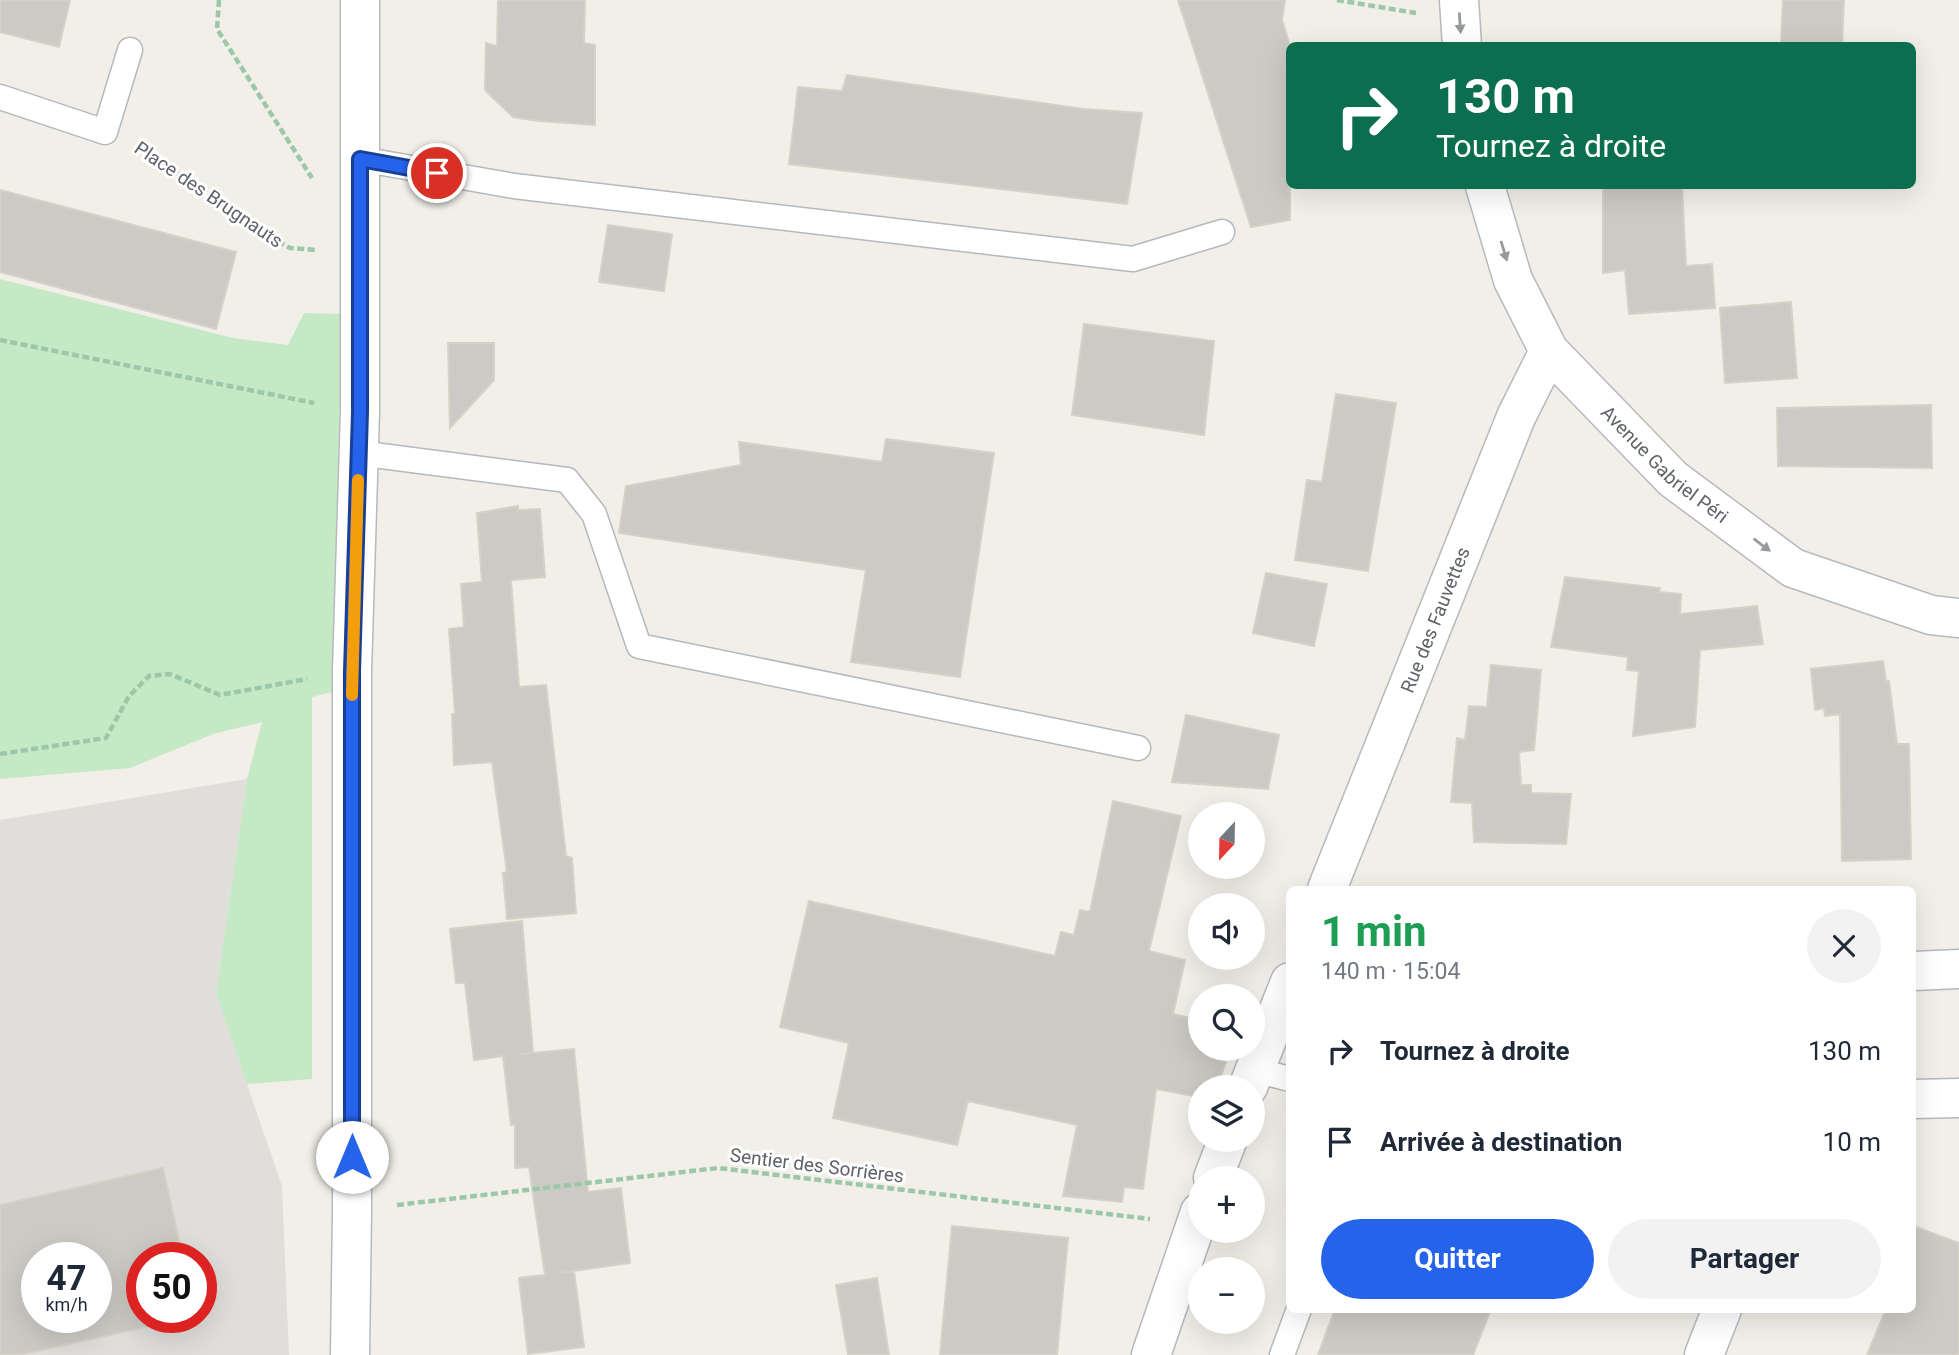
<!DOCTYPE html>
<html lang="fr">
<head>
<meta charset="utf-8">
<style>
	body { margin:0; font-family:Roboto,sans-serif; background:#f2f2f3; color:#1f2937; height:100vh; display:flex; flex-direction:column; font-size:26px; white-space:nowrap }
	* { box-sizing:border-box; margin:0 }
	p { font-size:23px; color:#747a83 }
	.icon { flex:none; width:38px; height:38px; fill:none; stroke:currentColor; stroke-width:2; stroke-linecap:round; stroke-linejoin:round }
	.map { position:relative; flex:1; overflow:hidden }
	.side { position:absolute; left:1286px; top:886px; width:630px; height:427px; display:flex; flex-direction:column; background:#fff; border-radius:10px; box-shadow:0 7px 28px #0002 }
	.side>* { flex:none }
	.top-card { position:absolute; left:1286px; top:42px; width:630px; height:147px; border-radius:10px; box-shadow:0 7px 28px #0002; background:#0b6e4f; color:#fff; overflow:hidden }
	.needle { width:46px; rotate:202deg }
	.controls { position:absolute; left:1188px; top:802px; display:grid; gap:14px }
	.controls a { display:grid; place-items:center; width:77px; height:77px; border-radius:50%; background:#fff; box-shadow:0 7px 28px #0002; font-size:35px }
	.speed { position:absolute; left:21px; top:1242px; display:flex; gap:14px; font-size:35px; font-weight:700; text-align:center }
	.speed>* { display:grid; place-content:center; width:91px; height:91px; border-radius:50%; background:#fff; box-shadow:0 7px 28px #0002; line-height:1 }
	.speed small { font-size:18px; font-weight:400 }
	.speed .limit { border:10px solid #d22; background:#fff; color:#111 }
	.pin { position:absolute; display:grid; place-items:center; width:60px; height:60px; color:#fff; margin:-30px; border:4px solid #fff; border-radius:50%; box-shadow:0 2px 7px #0007 }
	.me { position:absolute; width:77px; margin:-38px; rotate:0deg; stroke-linejoin:round; filter:drop-shadow(0 0 5px #0008) }
	.turn { display:flex; align-items:center; gap:24px; height:147px; padding:0 35px; font-size:32px }
	.turn .icon { width:91px; height:91px; stroke-width:2.5 }
	.turn b { display:block; font-size:49px; line-height:60px }
	.round { display:grid; place-items:center; flex:none; width:74px; height:74px; border-radius:37px; background:#f2f2f3 }
	.head { display:flex; align-items:center; justify-content:space-between; height:119px; padding:0 35px }
	h1 { font-size:42px; font-weight:700; line-height:52px; color:#1e9e55 }
	.button { display:flex; gap:14px; margin-top:auto; padding:14px 35px }
	.button a { flex:1; height:80px; border-radius:42px; background:#2563eb; color:#fff; font-size:28px; font-weight:700; line-height:80px; text-align:center }
	.button a+a { background:#f2f2f3; color:#1f2937 }
	ul { padding:0; list-style:none }
	li { display:flex; align-items:center; gap:21px; height:91px; padding:0 35px }
	li div { flex:1 }
	li b { display:block; font-size:26px }
	li em { font-style:normal }
	.map>svg:first-child { display:block }
	.industrial { fill:#e0deda; fill-rule:evenodd }
	.green { fill:#c5e8c5 }
	.building { fill:#cccac5; stroke:#d6d1c6; stroke-width:2; fill-rule:evenodd }
	.lines { fill:none; stroke-linecap:round; stroke-linejoin:round }
	.lane-casing { stroke:#b5b8bc; stroke-width:27 }
	.street-casing { stroke:#b5b8bc; stroke-width:41 }
	.secondary-casing { stroke:#b6babf; stroke-width:41 }
	.path { stroke:#9cc7a9; stroke-width:4.5; stroke-dasharray:7 3.5; stroke-linecap:butt }
	.lane { stroke:#fff; stroke-width:24 }
	.street { stroke:#fff; stroke-width:38 }
	.secondary { stroke:#fff; stroke-width:38 }
	.oneway { fill:#979a9d }
	.route-casing { stroke:#184099; stroke-width:18 }
	.route { stroke:#2563eb; stroke-width:12 }
	.slow { stroke:#f59e0b; stroke-width:12 }
	.labels { text-anchor:middle; stroke-width:6; stroke-linejoin:round; paint-order:stroke }
	.street-label { font-size:19px; fill:#5f6368; stroke:#fff }
</style>
</head>
<body>
<div class="map">
<svg width="1959" height="1355" viewBox="0 0 1959 1355">
	<rect width="100%" height="100%" fill="#f1efe8"/>
	<path class="industrial" d="M 247,779 L 216,994 L 282,1186 L 289,1355 L 0,1355 L 0,820 ZM 37,1258 L 96,1258 L 96,1318 L 37,1318 ZM 142,1258 L 201,1258 L 201,1318 L 142,1318 Z"/>
	<path class="green" d="M 0,279 L 233,338 L 288,345 L 304,313 L 342,314 L 332,692 L 312,697 L 312,1079 L 247,1084 L 216,994 L 247,779 L 262,722 L 213,734 L 130,768 L 0,779 Z"/>
	<path class="building" d="M 0,0 L 70,0 L 59,47 L 0,32 Z
		M 498,0 L 585,0 L 584,43 L 595,45 L 595,125 L 539,121 L 513,117 L 485,90 L 486,43 L 497,46 Z
		M 1178,0 L 1285,0 L 1282,20 L 1290,46 L 1290,220 L 1251,227 Z
		M 1783,0 L 1844,0 L 1842,46 L 1781,46 Z
		M 847,75 L 1083,109 L 1142,113 L 1127,204 L 789,164 L 798,87 L 842,91 Z
		M 1603,186 L 1682,186 L 1686,266 L 1712,264 L 1715,308 L 1629,314 L 1625,270 L 1603,273 Z
		M 0,190 L 236,252 L 216,329 L 0,272 Z
		M 608,225 L 672,234 L 664,291 L 599,282 Z
		M 1791,302 L 1797,378 L 1725,383 L 1720,308 Z
		M 1084,324 L 1214,341 L 1204,435 L 1072,415 Z
		M 448,343 L 494,343 L 494,380 L 450,428 Z
		M 1336,394 L 1396,403 L 1368,571 L 1295,560 L 1307,480 L 1322,482 Z
		M 1931,405 L 1932,468 L 1778,466 L 1777,408 Z
		M 886,439 L 994,453 L 960,677 L 851,662 L 866,570 L 619,533 L 626,486 L 741,465 L 739,442 L 882,462 Z
		M 518,506 L 518,510 L 540,509 L 545,577 L 511,580 L 519,687 L 546,685 L 566,856 L 572,858 L 576,913 L 507,919 L 503,873 L 507,872 L 492,762 L 454,765 L 452,714 L 455,714 L 449,629 L 464,627 L 461,584 L 482,582 L 477,513 Z
		M 1266,573 L 1327,584 L 1314,646 L 1253,633 Z
		M 1565,577 L 1660,588 L 1659,592 L 1681,594 L 1680,614 L 1757,606 L 1763,644 L 1700,650 L 1695,727 L 1633,736 L 1639,671 L 1627,670 L 1628,657 L 1551,647 Z
		M 1883,661 L 1886,681 L 1889,681 L 1897,744 L 1909,744 L 1911,859 L 1842,861 L 1840,714 L 1825,716 L 1824,708 L 1815,710 L 1811,669 Z
		M 1491,665 L 1541,670 L 1534,750 L 1519,752 L 1521,785 L 1531,785 L 1531,793 L 1571,794 L 1566,844 L 1474,842 L 1472,803 L 1451,802 L 1457,738 L 1465,740 L 1469,706 L 1487,707 Z
		M 1186,715 L 1279,735 L 1268,789 L 1172,782 Z
		M 1113,801 L 1181,816 L 1149,951 L 1185,960 L 1173,1014 L 1200,1020 L 1200,1048 L 1231,1048 L 1217,1087 L 1200,1087 L 1200,1097 L 1156,1089 L 1143,1189 L 1124,1187 L 1122,1202 L 1063,1196 L 1077,1125 L 968,1101 L 957,1145 L 833,1118 L 849,1043 L 780,1027 L 809,901 L 1055,956 L 1061,932 L 1074,935 L 1080,910 L 1090,912 Z
		M 522,921 L 533,1053 L 521,1054 L 574,1049 L 588,1192 L 621,1188 L 630,1263 L 559,1273 L 574,1271 L 584,1347 L 528,1354 L 519,1278 L 545,1275 L 529,1167 L 515,1168 L 515,1124 L 511,1125 L 503,1056 L 474,1060 L 465,983 L 456,983 L 450,929 Z
		M 163,1168 L 183,1258 L 142,1258 L 142,1318 L 186,1318 L 19,1355 L 0,1355 L 0,1205 ZM 37,1258 L 96,1258 L 96,1318 L 37,1318 Z
		M 952,1226 L 1068,1238 L 1057,1355 L 940,1355 Z
		M 1913,1226 L 1959,1243 L 1959,1355 L 1867,1355 L 1886,1309 L 1913,1309 Z
		M 877,1278 L 889,1355 L 848,1355 L 836,1285 Z
		M 1335,1309 L 1491,1309 L 1473,1355 L 1318,1355 Z"/>
	<g class="lines">
		<defs>
			<path id="lane" d="M 0,97 L 105,132 L 130,50
				M 360,159 L 514,186 L 1133,259 L 1222,232
				M 358,453 L 567,480 L 594,514 L 639,646 L 1138,748
				M 1254,1070 L 1290,1079
				M 1282,1355 L 1299,1309"/>
			<g id="street">
				<path id="s1" d="M 1327,889 L 1516,417 L 1549,351"/>
				<path d="M 1913,971 L 1959,969"/>
				<path d="M 1248,1087 L 1290,982"/>
				<path d="M 1913,1099 L 1959,1098"/>
				<path d="M 1213,1178 L 1228,1139"/>
				<path d="M 1151,1355 L 1200,1212"/>
				<path d="M 1704,1355 L 1722,1309"/>
			</g>
			<g id="secondary">
				<path d="M 1459,0 L 1462,46"/>
				<path id="s2" d="M 1485,186 L 1513,280 L 1549,351 L 1673,479 L 1793,568 L 1931,615 L 1959,618"/>
				<path d="M 350,1355 L 352,1211 L 352,671 L 360,412 L 360,0"/>
			</g>
		</defs>
		<use href="#lane" class="lane-casing"/>
		<use href="#street" class="street-casing"/>
		<use href="#secondary" class="secondary-casing"/>
		<path class="path" d="M 219,0 L 217,29 L 312,178
			M 1337,0 L 1416,13
			M 139,147 L 258,230 L 290,248 L 316,250
			M 0,340 L 314,403
			M 0,754 L 106,738 L 129,696 L 149,676 L 170,674 L 220,695 L 307,679
			M 397,1205 L 718,1168 L 1150,1219"/>
		<use href="#lane" class="lane"/>
		<use href="#street" class="street"/>
		<use href="#secondary" class="secondary"/>
	</g>
	<defs><path id="oneway-solid" d="M-6-.8H1V-3.2L6.5 0L1 3.2V.8H-6Z" transform="scale(1.75)"/></defs>
	<g class="oneway">
		<use href="#oneway-solid" transform="translate(1460 23) rotate(86)"/>
		<use href="#oneway-solid" transform="translate(1504 251) rotate(73)"/>
		<use href="#oneway-solid" transform="translate(1762 545) rotate(37)"/>
	</g>
	<g class="lines">
		<defs>
			<path id="route" d="M 352,1157 L 352,671 L 360,412 L 360,159 L 437,173"/>
		</defs>
		<use href="#route" class="route-casing"/>
		<use href="#route" class="route"/>
		<path class="slow" d="M 352,695 L 358,480"/>
	</g>
	<g class="labels">
		<g class="street-label">
			<text transform="translate(209 194) rotate(34)" y="7">Place des Brugnauts</text>
			<text dy="7" stroke="none"><textPath href="#s2" startOffset="340">Avenue Gabriel Péri</textPath></text>
			<text dy="7" stroke="none"><textPath href="#s1" startOffset="290">Rue des Fauvettes</textPath></text>
			<text transform="translate(817 1165) rotate(7)" y="7">Sentier des Sorrières</text>
		</g>
	</g>
</svg>
<div class="controls">
<a><svg class="needle" viewBox="-14 -14 28 28"><path d="M0-13l5 13h-10z" fill="#e53935"/><path d="M0 13l5-13h-10z" fill="#747a83"/></svg></a>
<a><svg class="icon" aria-label="sound" viewBox="0 0 24 24"><path d="M4 9h4l5-4v14l-5-4H4zM17 9q2 3 0 6"/></svg></a>
<a><svg class="icon" aria-label="search" viewBox="0 0 24 24"><circle cx="10" cy="10" r="6"/><path d="M15 15l6 6"/></svg></a>
<a><svg class="icon" aria-label="layers" viewBox="0 0 24 24"><path d="M12 4l9 5-9 5-9-5zM3 14l9 5 9-5"/></svg></a>
<a>+</a>
<a>−</a>
</div>
<div class="speed"><div>47<small>km/h</small></div><div class="limit">50</div></div>
<div class="pin" style="left:437px;top:173px;background:#d93025"><svg class="icon" aria-label="arrive" viewBox="0 0 24 24"><path d="M6 21V4h12l-3 4 3 4H6"/></svg></div>
<svg class="me" style="left:352px;top:1157px" viewBox="-20 -20 40 40"><circle r="19" fill="#fff"/><path d="M0-13L10 11 0 6-10 11z" fill="#2563eb"/></svg>
<div class="top-card">
<div class="turn"><svg class="icon" aria-label="right" viewBox="0 0 24 24"><path d="M7 20v-9h11M14 6l5 5-5 5"/></svg><div><b>130 m</b>Tournez à droite</div></div>
</div>
<section class="side">
<div class="head"><div><h1>1 min</h1><p>140 m · 15:04</p></div><a class="round"><svg class="icon" aria-label="close" viewBox="0 0 24 24"><path d="M6 6l12 12M18 6L6 18"/></svg></a></div>
<ul>
<li><svg class="icon" aria-label="right" viewBox="0 0 24 24"><path d="M7 20v-9h11M14 6l5 5-5 5"/></svg><div><b>Tournez à droite</b></div><em>130 m</em></li>
<li><svg class="icon" aria-label="arrive" viewBox="0 0 24 24"><path d="M6 21V4h12l-3 4 3 4H6"/></svg><div><b>Arrivée à destination</b></div><em>10 m</em></li>
</ul>
<div class="button"><a>Quitter</a><a>Partager</a></div>
</section>
</div>
</body>
</html>
